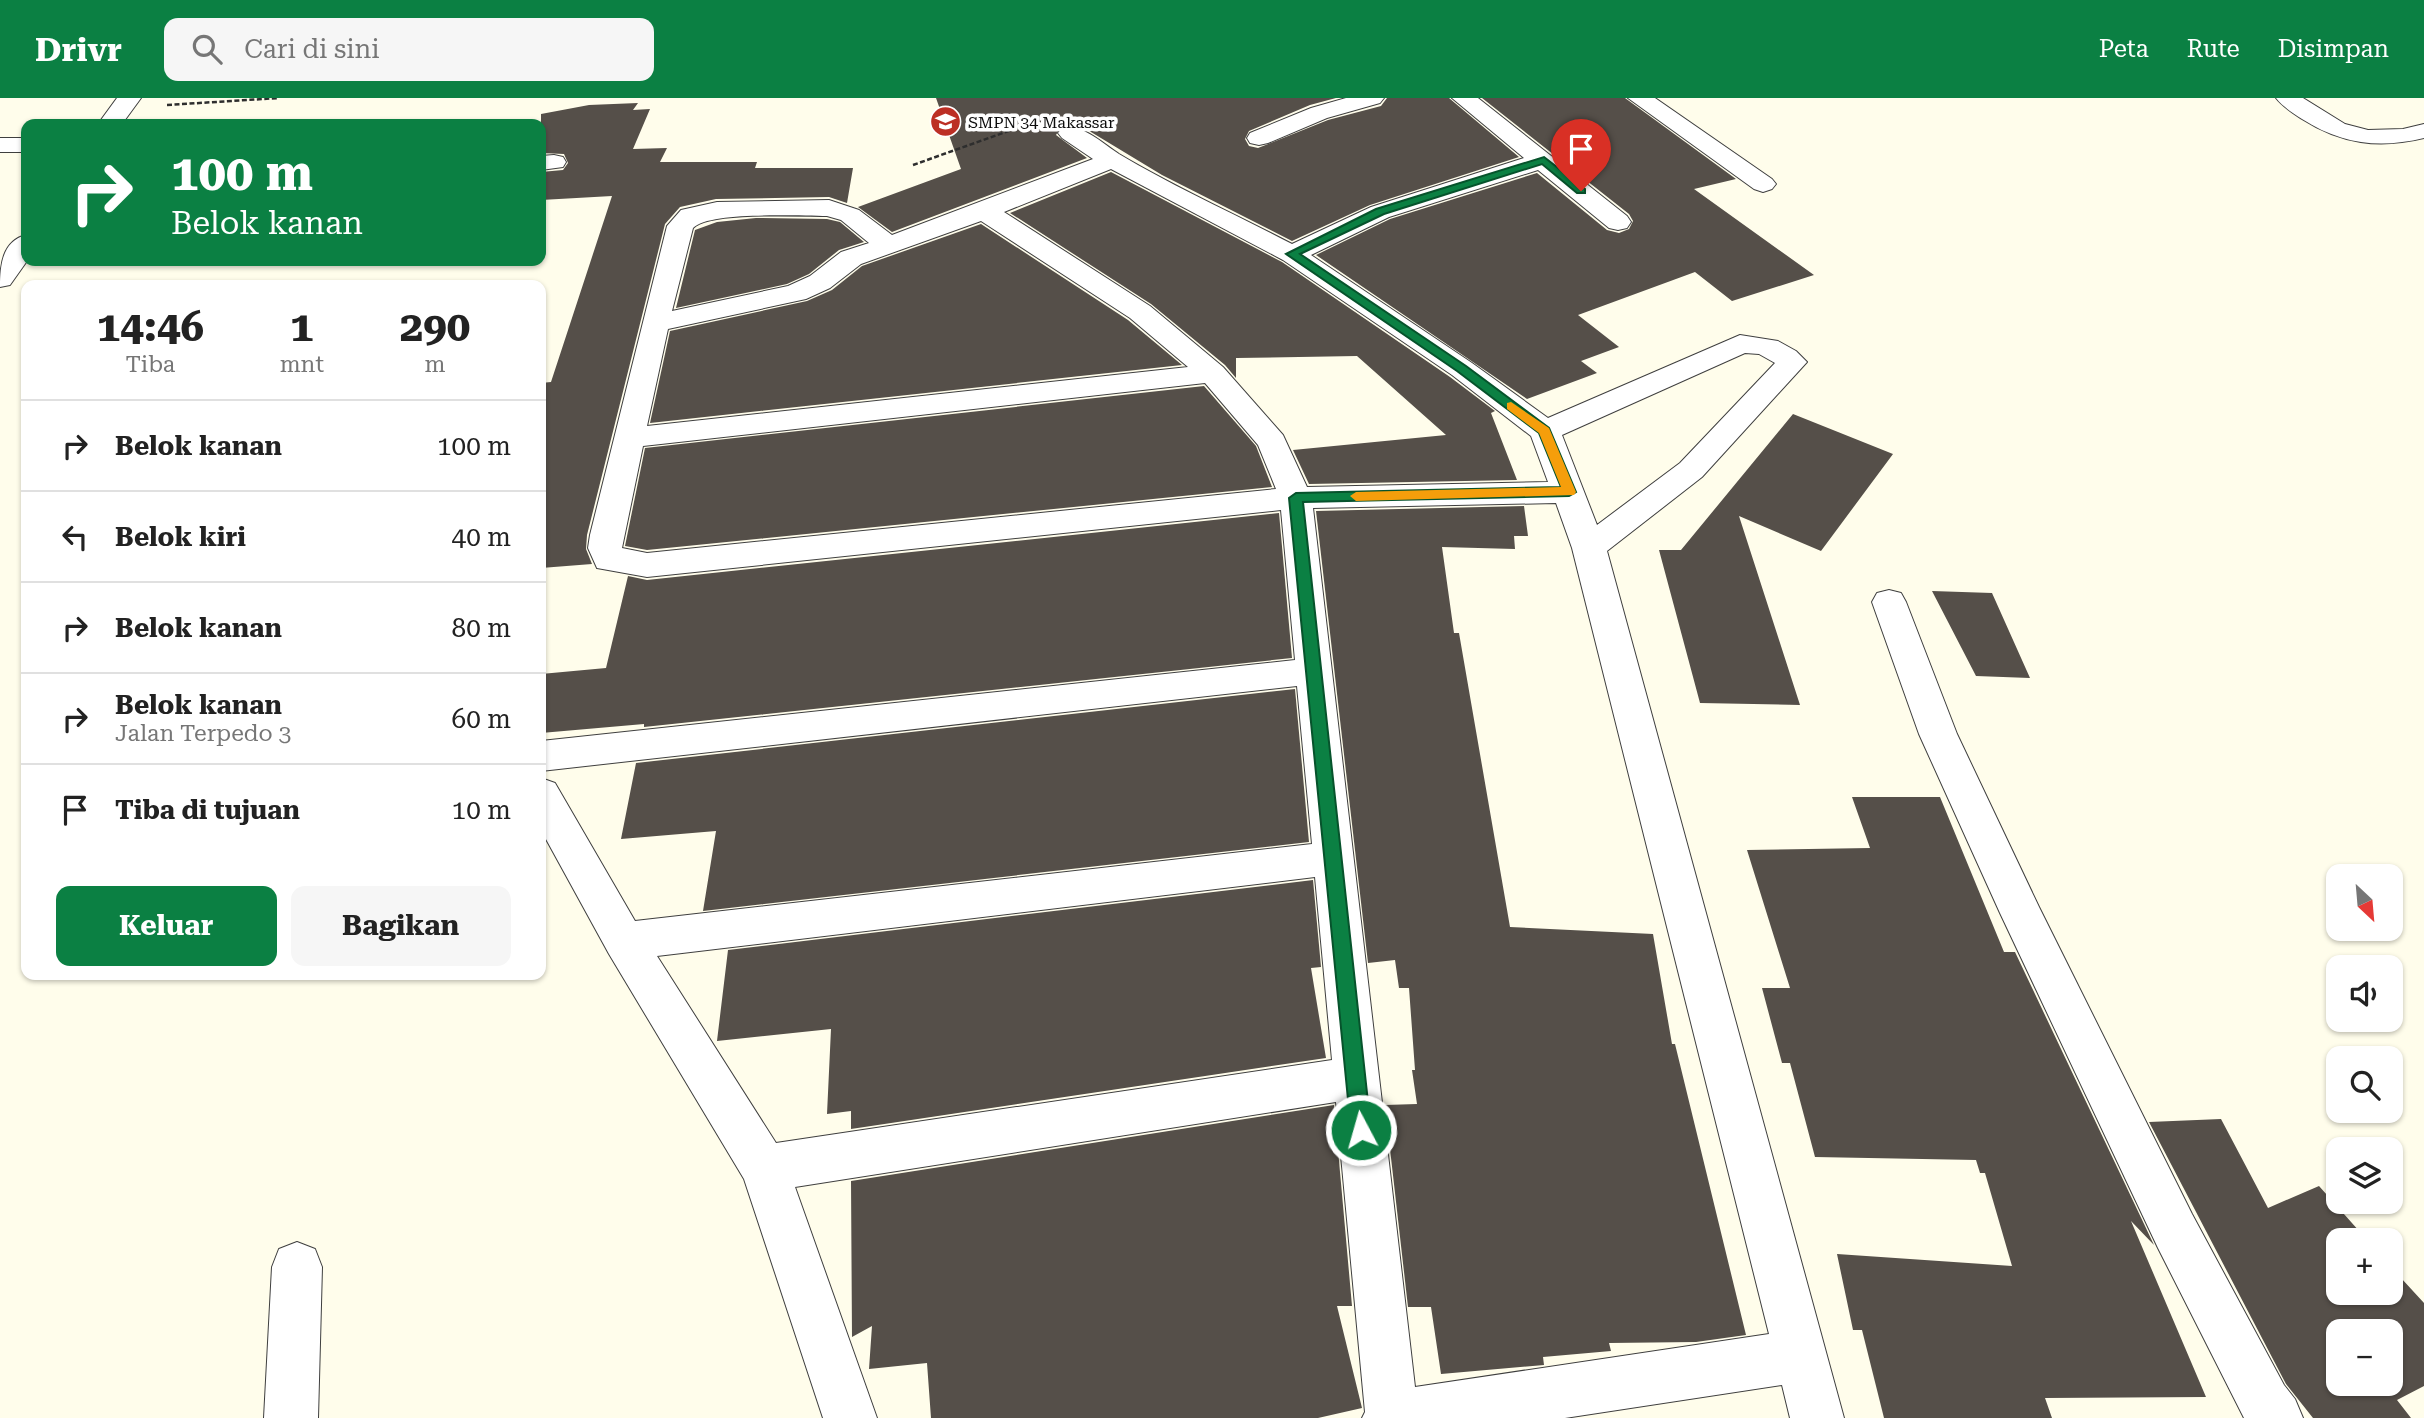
<!DOCTYPE html>
<html lang="id">
<head>
<meta charset="utf-8">
<style>
	body { margin:0; font-family:"Roboto Serif",serif; background:#f6f6f6; color:#222; height:100vh; display:flex; flex-direction:column; font-size:26px; white-space:nowrap }
	* { box-sizing:border-box; margin:0 }
	p { font-size:23px; color:#767676 }
	.icon { flex:none; width:38px; height:38px; fill:none; stroke:currentColor; stroke-width:2; stroke-linecap:round; stroke-linejoin:round }
	.map { position:relative; flex:1; overflow:hidden }
	.sheet { position:absolute; left:21px; top:182px; width:525px; height:700px; display:flex; flex-direction:column; background:#fff; border-radius:14px; box-shadow:0 2px 5px #0004 }
	.sheet>* { flex:none }
	.banner { position:absolute; left:21px; top:21px; width:525px; height:147px; border-radius:14px; box-shadow:0 2px 5px #0004; background:#0b8043; color:#fff; overflow:hidden }
	.needle { width:46px; rotate:154deg }
	.controls { position:absolute; left:2326px; top:766px; display:grid; gap:14px }
	.controls a { display:grid; place-items:center; width:77px; height:77px; border-radius:14px; background:#fff; box-shadow:0 2px 5px #0004; font-size:35px }
	.pin { position:absolute; display:grid; place-items:center; width:60px; height:60px; color:#fff; margin:-72px -30px; border-radius:50% 50% 50% 0; rotate:-45deg; box-shadow:0 0 7px #0007 }
	.pin .icon { rotate:45deg }
	.me { position:absolute; width:77px; margin:-38px; rotate:354deg; stroke-linejoin:round; filter:drop-shadow(0 0 5px #0008) }
	.turn { display:flex; align-items:center; gap:24px; height:147px; padding:0 35px; font-size:32px }
	.turn .icon { width:91px; height:91px; stroke-width:2.5 }
	.turn b { display:block; font-size:49px; line-height:60px }
	.eta { display:flex; justify-content:space-evenly; align-items:center; height:119px; text-align:center }
	.eta b { font-size:42px; font-weight:700; line-height:49px }
	.action { display:flex; gap:14px; margin-top:auto; padding:14px 35px }
	.action a { flex:1; height:80px; border-radius:14px; background:#0b8043; color:#fff; font-size:28px; font-weight:700; line-height:80px; text-align:center }
	.action a+a { background:#f6f6f6; color:#222 }
	ul { padding:0; list-style:none }
	li { display:flex; align-items:center; gap:21px; height:91px; padding:0 35px; border-top:2px solid #e0e0e0 }
	li div { flex:1 }
	li b { display:block; font-size:26px }
	li em { font-style:normal }
	header { display:flex; align-items:center; gap:42px; box-sizing:border-box; height:98px; padding:0 35px; background:#0b8043; color:#fff }
	header strong { font-size:33px }
	nav { display:flex; gap:38px; margin-inline-start:auto; font-size:24px }
	.search { width:490px; height:63px; background:#f6f6f6; display:flex; align-items:center; gap:18px; box-sizing:border-box; padding:0 24px; border-radius:14px; color:#767676; font-size:26px }
	.map>svg:first-child { display:block }
	.building { fill:#554f49; fill-rule:evenodd }
	.lines { fill:none; stroke-linecap:round; stroke-linejoin:round }
	.minor-casing { stroke:#3f3f3f; stroke-width:2 }
	.path { stroke:#2e2e2e; stroke-width:2.5; stroke-dasharray:5 2.5; stroke-linecap:butt }
	.minor { fill:#fff; fill-rule:evenodd }
	.route { fill:#0b8043; stroke:#07532c; stroke-width:2 }
	.slow { fill:#f59e0b }
	.labels { text-anchor:middle; stroke-width:7; stroke-linejoin:round; paint-order:stroke }
	.far-poi-label { font-size:16px; fill:#0c0c0c; stroke:#fff; text-anchor:start }
</style>
</head>
<body>
<header>
<strong>Drivr</strong>
<div class="search"><svg class="icon" aria-label="search" viewBox="0 0 24 24"><circle cx="10" cy="10" r="6"/><path d="M15 15l6 6"/></svg>Cari di sini</div>
<nav><a>Peta</a><a>Rute</a><a>Disimpan</a></nav>
</header>
<div class="map">
<svg width="2424" height="1320" viewBox="0 0 2424 1320">
	<rect width="100%" height="100%" fill="#fffdeb"/>
	<path class="building" d="M 936,0 L 1336,0 L 1310,7 L 1249,33 L 1245,41 L 1249,48 L 1258,50 L 1328,22 L 1381,8 L 1387,0 L 1449,0 L 1519,59 L 1370,107 L 1292,143 L 1162,77 L 1086,31 L 1062,27 L 1056,37 L 1087,60 L 892,134 L 858,109 L 961,71 Z
		M 1482,0 L 1625,0 L 1736,81 L 1694,91 L 1814,177 L 1732,203 L 1695,174 L 1578,217 L 1619,249 L 1581,263 L 1597,275 L 1527,301 L 1316,157 L 1390,121 L 1537,75 L 1607,132 L 1619,135 L 1629,131 L 1633,123 L 1629,116 Z
		M 638,5 L 633,12 L 650,11 L 633,51 L 667,50 L 660,64 L 757,64 L 755,70 L 853,70 L 847,105 L 829,99 L 716,101 L 680,109 L 665,126 L 587,437 L 586,451 L 592,466 L 541,470 L 541,285 L 551,284 L 612,98 L 541,102 L 541,74 L 563,72 L 568,65 L 564,56 L 541,55 L 541,16 L 589,7 Z
		M 1111,74 L 1282,164 L 1450,279 L 1495,313 L 1491,315 L 1517,382 L 1309,386 L 1293,352 L 1446,337 L 1357,258 L 1236,260 L 1236,280 L 1225,267 L 1151,206 L 1010,115 Z
		M 756,120 L 827,121 L 840,124 L 864,144 L 839,152 L 809,176 L 787,186 L 676,210 L 695,132 L 717,124 Z
		M 981,126 L 1128,222 L 1182,267 L 650,325 L 670,233 L 807,203 L 832,192 L 862,168 Z
		M 1204,288 L 1256,348 L 1272,389 L 647,452 L 625,448 L 645,350 Z
		M 1793,316 L 1893,356 L 1821,453 L 1739,418 L 1800,607 L 1700,605 L 1659,452 L 1681,452 Z
		M 1524,408 L 1528,438 L 1514,438 L 1515,451 L 1442,449 L 1454,535 L 1459,535 L 1510,829 L 1653,836 L 1672,946 L 1675,946 L 1746,1237 L 1696,1244 L 1609,1245 L 1611,1253 L 1543,1259 L 1544,1267 L 1441,1276 L 1431,1209 L 1408,1209 L 1385,1007 L 1417,1006 L 1412,972 L 1415,972 L 1409,890 L 1399,890 L 1395,862 L 1368,865 L 1316,413 Z
		M 1279,415 L 1292,560 L 644,629 L 644,626 L 541,635 L 541,576 L 606,570 L 628,478 L 647,482 Z
		M 1932,493 L 1992,495 L 2030,580 L 1976,578 Z
		M 1295,591 L 1309,744 L 703,813 L 716,733 L 621,741 L 636,665 Z
		M 1852,699 L 1940,699 L 2004,854 L 2015,854 L 2154,1147 L 2131,1123 L 2206,1299 L 2045,1300 L 2052,1320 L 1884,1320 L 1862,1232 L 1853,1232 L 1837,1156 L 2012,1168 L 1985,1075 L 1980,1075 L 1976,1062 L 1815,1059 L 1790,965 L 1782,965 L 1762,890 L 1790,890 L 1747,752 L 1870,750 Z
		M 1313,782 L 1321,869 L 1311,870 L 1326,960 L 851,1031 L 851,1013 L 827,1016 L 831,931 L 717,943 L 728,852 Z
		M 1334,1007 L 1352,1208 L 1337,1208 L 1362,1310 L 1318,1320 L 931,1320 L 927,1265 L 869,1271 L 872,1228 L 852,1239 L 851,1083 Z
		M 2221,1021 L 2268,1110 L 2319,1088 L 2368,1143 L 2338,1143 L 2338,1195 L 2390,1195 L 2390,1168 L 2424,1205 L 2424,1288 L 2397,1302 L 2411,1320 L 2313,1320 L 2286,1286 L 2149,1024 ZM 2338,1234 L 2390,1234 L 2390,1286 L 2338,1286 Z"/>
	<g class="lines">
		<defs>
			<path id="minor" d="M 117,0 L 141,0 L 122,26 L 98,26 Z
				M 1346,0 L 1384,0 L 1380,5 L 1327,20 L 1268,45 L 1259,47 L 1250,45 L 1247,40 L 1250,35 L 1311,10 Z
				M 1452,0 L 1478,0 L 1627,118 L 1631,124 L 1627,130 L 1618,132 L 1609,130 L 1538,72 L 1389,119 L 1311,157 L 1472,265 L 1548,320 L 1740,237 L 1778,243 L 1796,253 L 1807,264 L 1702,379 L 1607,453 L 1844,1320 L 1790,1320 L 1782,1287 L 1565,1320 L 1362,1320 L 1365,1314 L 1336,1004 L 795,1089 L 877,1320 L 823,1320 L 744,1081 L 609,856 L 541,732 L 541,680 L 555,685 L 635,823 L 1312,746 L 1297,588 L 541,673 L 541,643 L 1295,562 L 1281,412 L 647,479 L 597,470 L 588,450 L 590,437 L 667,128 L 681,112 L 717,104 L 829,102 L 859,112 L 892,137 L 1093,61 L 1062,40 L 1058,35 L 1062,30 C 1082,25 1102,45 1119,56 C 1174,89 1235,116 1292,146 L 1371,109 L 1524,60 ZM 1111,71 L 1283,162 L 1452,277 L 1531,338 L 1548,384 L 1307,389 L 1283,337 L 1223,269 L 1150,208 L 1004,114 ZM 827,118 L 841,122 L 869,145 L 841,154 L 810,178 L 788,188 L 672,213 L 693,130 C 709,113 799,118 827,118 ZM 981,123 L 1130,220 L 1188,269 L 647,328 L 668,231 L 806,201 L 830,190 L 861,166 ZM 1745,255 L 1759,256 L 1775,265 L 1680,365 L 1597,427 L 1562,337 ZM 1205,285 L 1258,347 L 1276,391 L 647,455 L 622,450 L 643,348 ZM 1556,405 L 1572,450 L 1769,1236 L 1415,1289 L 1313,410 ZM 1315,779 L 1332,962 L 776,1045 L 657,858 Z
				M 1628,0 L 1655,0 L 1772,81 L 1776,86 L 1772,91 L 1763,94 L 1754,91 Z
				M 2276,0 L 2303,0 L 2345,26 L 2368,32 L 2403,31 L 2424,26 L 2424,40 C 2379,51 2341,46 2302,21 C 2293,15 2283,9 2276,0 Z
				M 0,40 L 26,40 L 26,54 L 0,54 Z
				M 554,57 L 563,59 L 566,64 L 563,69 L 541,72 L 541,58 Z
				M 26,137 L 27,163 L 10,187 L 0,189 C 0,168 2,143 26,137 Z
				M 1889,492 L 1901,495 L 1906,504 L 1957,636 L 2039,809 L 2192,1116 L 2284,1287 L 2295,1301 L 2303,1320 L 2244,1320 L 2158,1150 L 2000,815 L 1919,636 L 1872,504 L 1877,495 Z
				M 297,1144 L 315,1151 L 322,1169 L 318,1320 L 264,1320 L 272,1169 L 279,1151 Z"/>
		</defs>
		<use href="#minor" class="minor-casing"/>
		<path class="path" d="M 167,7 L 279,0
			M 913,67 L 1031,25"/>
		<use href="#minor" class="minor"/>
	</g>
	<path class="route" d="M 1544,59 L 1585,91 L 1585,95 L 1577,95 L 1542,66 L 1384,116 L 1300,156 L 1466,268 L 1549,330 L 1576,394 L 1569,398 L 1303,404 L 1371,1032 L 1368,1039 L 1361,1042 L 1354,1039 L 1351,1032 L 1289,400 L 1296,395 L 1561,389 L 1539,335 L 1457,273 L 1286,156 L 1376,111 Z"/>
	<path class="slow" d="M 1511,304 L 1549,330 L 1576,394 L 1574,397 L 1356,403 L 1350,398 L 1356,394 L 1561,389 L 1539,335 L 1507,311 L 1507,305 Z"/>
	<defs>
		<symbol id="school-disc" viewBox="-11 -11 22 22"><circle r="9.5" fill="#bc2f25" stroke="#fff"/><path d="M0-5L7-2L0 1L-7-2ZM-4 1L0 2.5L4 1V4Q0 6-4 4Z" fill="#fff"/></symbol>
	</defs>
	<g fill-rule="evenodd">
		<use href="#school-disc" x="928" y="6" width="35" height="35"/>
	</g>
	<g class="labels">
		<g class="far-poi-label">
			<text x="968" y="30">SMPN 34 Makassar</text>
		</g>
	</g>
</svg>
<div class="controls">
<a><svg class="needle" viewBox="-14 -14 28 28"><path d="M0-13l5 13h-10z" fill="#e53935"/><path d="M0 13l5-13h-10z" fill="#767676"/></svg></a>
<a><svg class="icon" aria-label="sound" viewBox="0 0 24 24"><path d="M4 9h4l5-4v14l-5-4H4zM17 9q2 3 0 6"/></svg></a>
<a><svg class="icon" aria-label="search" viewBox="0 0 24 24"><circle cx="10" cy="10" r="6"/><path d="M15 15l6 6"/></svg></a>
<a><svg class="icon" aria-label="layers" viewBox="0 0 24 24"><path d="M12 4l9 5-9 5-9-5zM3 14l9 5 9-5"/></svg></a>
<a>+</a>
<a>−</a>
</div>
<div class="pin" style="left:1581px;top:93px;background:#d93025"><svg class="icon" aria-label="arrive" viewBox="0 0 24 24"><path d="M6 21V4h12l-3 4 3 4H6"/></svg></div>
<svg class="me" style="left:1361px;top:1032px" viewBox="-20 -20 40 40"><circle r="17" fill="#0b8043" stroke="#fff" stroke-width="3"/><path d="M0-11L8 9 0 5-8 9z" fill="#fff"/></svg>
<div class="banner">
<div class="turn"><svg class="icon" aria-label="right" viewBox="0 0 24 24"><path d="M7 20v-9h11M14 6l5 5-5 5"/></svg><div><b>100 m</b>Belok kanan</div></div>
</div>
<section class="sheet">
<div class="eta">
<div><b>14:46</b><p>Tiba</p></div>
<div><b>1</b><p>mnt</p></div>
<div><b>290</b><p>m</p></div>
</div>
<ul>
<li><svg class="icon" aria-label="right" viewBox="0 0 24 24"><path d="M7 20v-9h11M14 6l5 5-5 5"/></svg><div><b>Belok kanan</b></div><em>100 m</em></li>
<li><svg class="icon" aria-label="left" viewBox="0 0 24 24"><path d="M17 20v-9H6M10 6l-5 5 5 5"/></svg><div><b>Belok kiri</b></div><em>40 m</em></li>
<li><svg class="icon" aria-label="right" viewBox="0 0 24 24"><path d="M7 20v-9h11M14 6l5 5-5 5"/></svg><div><b>Belok kanan</b></div><em>80 m</em></li>
<li><svg class="icon" aria-label="right" viewBox="0 0 24 24"><path d="M7 20v-9h11M14 6l5 5-5 5"/></svg><div><b>Belok kanan</b><p>Jalan Terpedo 3</p></div><em>60 m</em></li>
<li><svg class="icon" aria-label="arrive" viewBox="0 0 24 24"><path d="M6 21V4h12l-3 4 3 4H6"/></svg><div><b>Tiba di tujuan</b></div><em>10 m</em></li>
</ul>
<div class="action"><a>Keluar</a><a>Bagikan</a></div>
</section>
</div>
</body>
</html>
